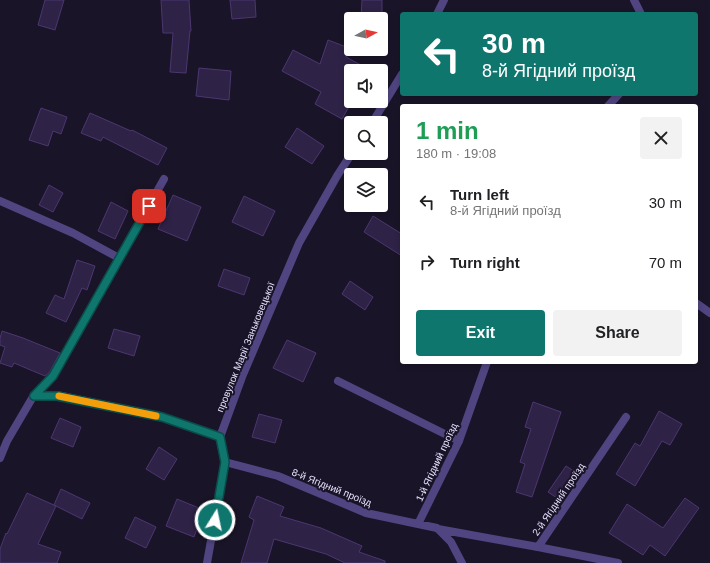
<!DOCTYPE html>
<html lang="en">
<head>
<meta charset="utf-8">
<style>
	body { margin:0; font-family:Arial,sans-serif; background:#f2f2f2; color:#202124; height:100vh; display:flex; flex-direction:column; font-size:15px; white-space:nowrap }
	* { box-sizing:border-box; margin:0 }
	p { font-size:13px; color:#757577 }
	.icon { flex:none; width:22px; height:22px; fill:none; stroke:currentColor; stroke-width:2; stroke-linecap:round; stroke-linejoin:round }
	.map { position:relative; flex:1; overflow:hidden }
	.side { position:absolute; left:400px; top:104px; width:298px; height:260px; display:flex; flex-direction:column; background:#fff; border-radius:4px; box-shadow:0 2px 6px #0003 }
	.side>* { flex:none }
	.hud { position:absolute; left:400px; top:12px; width:298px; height:84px; border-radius:4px; box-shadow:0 2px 6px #0003; background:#0f766e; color:#fff; overflow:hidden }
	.needle { width:26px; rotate:82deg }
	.tools { position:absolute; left:344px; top:12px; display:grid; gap:8px }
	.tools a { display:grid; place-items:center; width:44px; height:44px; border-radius:4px; background:#fff; box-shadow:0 2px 6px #0003; font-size:20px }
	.pin { position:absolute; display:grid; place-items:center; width:34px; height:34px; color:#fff; margin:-17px; border-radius:8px; box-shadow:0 2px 6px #0006 }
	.me { position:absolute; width:44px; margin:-22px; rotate:10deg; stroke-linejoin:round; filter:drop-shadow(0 0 3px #0008) }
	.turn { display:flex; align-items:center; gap:14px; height:84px; padding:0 16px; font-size:18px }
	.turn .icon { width:52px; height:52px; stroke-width:2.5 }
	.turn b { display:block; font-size:28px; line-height:34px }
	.round { display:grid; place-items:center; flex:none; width:42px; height:42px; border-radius:4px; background:#f2f2f2 }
	.headline { display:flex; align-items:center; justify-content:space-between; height:68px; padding:0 16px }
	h1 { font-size:24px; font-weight:700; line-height:30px; color:#1e9e55 }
	.cta { display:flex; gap:8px; margin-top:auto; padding:8px 16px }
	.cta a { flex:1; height:46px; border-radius:4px; background:#0f766e; color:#fff; font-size:16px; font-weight:700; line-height:46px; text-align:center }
	.cta a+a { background:#f2f2f2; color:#202124 }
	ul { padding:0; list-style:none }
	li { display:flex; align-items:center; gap:12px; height:60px; padding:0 16px }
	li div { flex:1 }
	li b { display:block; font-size:15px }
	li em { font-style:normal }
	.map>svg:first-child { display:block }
	.building { fill:#2f2247; stroke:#4b3770 }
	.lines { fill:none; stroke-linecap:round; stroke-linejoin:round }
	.lane { stroke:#504581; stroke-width:8 }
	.street { stroke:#504581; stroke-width:8 }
	.route-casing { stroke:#0a4d48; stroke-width:10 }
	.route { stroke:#0f766e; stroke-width:7 }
	.slow { stroke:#f59e0b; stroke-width:7 }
	.labels { text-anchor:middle; stroke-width:4; stroke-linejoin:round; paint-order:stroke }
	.street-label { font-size:10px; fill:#e6dffb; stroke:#1a1428 }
</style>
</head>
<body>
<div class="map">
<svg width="710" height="563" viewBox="0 0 710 563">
	<rect width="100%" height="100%" fill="#1a1428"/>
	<path class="building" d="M 45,0 L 64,0 L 55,30 L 38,25 Z
		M 161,0 L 189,0 L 191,31 L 190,31 L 186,73 L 170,72 L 173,33 L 163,33 Z
		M 230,0 L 255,0 L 256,17 L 232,19 Z
		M 362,0 L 382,0 L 382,19 L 361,19 Z
		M 328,40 L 349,48 L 346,57 L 372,71 L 351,71 L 351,103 L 342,119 L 315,104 L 321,92 L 282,71 L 293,50 L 320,64 Z
		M 199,68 L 231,71 L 229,100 L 196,96 Z
		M 41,108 L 67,117 L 61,134 L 53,131 L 48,146 L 29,140 Z
		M 90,113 L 131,131 L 132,130 L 167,148 L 158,165 L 103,137 L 101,141 L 81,133 Z
		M 297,128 L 324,146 L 312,164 L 285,147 Z
		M 49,185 L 63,193 L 53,212 L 39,205 Z
		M 173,195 L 201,207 L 187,241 L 158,229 Z
		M 244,196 L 275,211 L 263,236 L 232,222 Z
		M 111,202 L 128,211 L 115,239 L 98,231 Z
		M 373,216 L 402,234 L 402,256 L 364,232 Z
		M 77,260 L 95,266 L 87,290 L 82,288 L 66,322 L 46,313 L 55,295 L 64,299 Z
		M 224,269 L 250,278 L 244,295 L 218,286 Z
		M 350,281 L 373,297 L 365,310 L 342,294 Z
		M 114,329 L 140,336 L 134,356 L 108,348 Z
		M 2,331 L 23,338 L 60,353 L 49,373 L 45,376 L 14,363 L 12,367 L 0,363 L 5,347 L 0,345 L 0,338 Z
		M 287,340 L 316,353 L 303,382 L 273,368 Z
		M 533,402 L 561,412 L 532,497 L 516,492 L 525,464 L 520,462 L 531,429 L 525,427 Z
		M 659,411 L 682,424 L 670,445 L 662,441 L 635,486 L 616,474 L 635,443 L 640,446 Z
		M 259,414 L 282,420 L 275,443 L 252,437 Z
		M 60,418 L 81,427 L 73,447 L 51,438 Z
		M 159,447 L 177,459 L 164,480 L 146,469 Z
		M 566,466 L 578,474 L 560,500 L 548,492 Z
		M 61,489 L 90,503 L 82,519 L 54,505 Z
		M 27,493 L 56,506 L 38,544 L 61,552 L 57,563 L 0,563 L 0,549 L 6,533 L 7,534 Z
		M 257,496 L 284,507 L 280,516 L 321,528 L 362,546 L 359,552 L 385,561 L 385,563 L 345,563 L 326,554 L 274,539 L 267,563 L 241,563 L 254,520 L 249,517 Z
		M 685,498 L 699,508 L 665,556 L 650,545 L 643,555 L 609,533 L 627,504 L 663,528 Z
		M 177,499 L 204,510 L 194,537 L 166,526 Z
		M 135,517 L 156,527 L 146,548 L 125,538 Z"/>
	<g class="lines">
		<path class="lane" d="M 338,381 L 459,441
			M 538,547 L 618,563"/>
		<path class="street" d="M 634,0 L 641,14
			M 437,14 L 444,0
			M 608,106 L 619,94
			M 372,123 L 402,74
			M 0,201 L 73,233 L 119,258
			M 696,303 L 710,313
			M 34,395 L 57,395 L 162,417 L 220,437
			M 0,458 L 7,441 L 34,395 L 53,376 L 164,179
			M 225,462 L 278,476 L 366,513 L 437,528 L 451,542 L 462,563
			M 418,524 L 459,441 L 487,362
			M 438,529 L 538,547 L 626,417
			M 207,563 L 225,462 L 220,437 L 242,377 L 299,243 L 337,176 L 352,153"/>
	</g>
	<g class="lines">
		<defs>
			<path id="route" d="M 149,206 L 53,376 L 34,396 L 57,396 L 162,417 L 220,437 L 225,462 L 215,520"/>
		</defs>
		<use href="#route" class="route-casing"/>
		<use href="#route" class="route"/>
		<path class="slow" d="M 59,396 L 156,416"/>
	</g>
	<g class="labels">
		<g class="street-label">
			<text transform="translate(245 347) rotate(-68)" y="4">провулок Марії Заньковецької</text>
			<text transform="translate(436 462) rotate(-65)" y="4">1-й Ягідний проїзд</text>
			<text transform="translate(332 487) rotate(22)" y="4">8-й Ягідний проїзд</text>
			<text transform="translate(558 499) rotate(-56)" y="4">2-й Ягідний проїзд</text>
		</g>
	</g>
</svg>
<div class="tools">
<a><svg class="needle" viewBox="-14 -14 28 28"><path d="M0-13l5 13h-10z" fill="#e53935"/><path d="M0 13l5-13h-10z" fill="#757577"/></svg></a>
<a><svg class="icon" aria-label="sound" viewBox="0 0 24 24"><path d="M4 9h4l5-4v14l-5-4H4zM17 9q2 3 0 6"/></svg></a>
<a><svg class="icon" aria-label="search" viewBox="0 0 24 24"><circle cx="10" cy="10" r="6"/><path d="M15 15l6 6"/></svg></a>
<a><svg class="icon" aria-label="layers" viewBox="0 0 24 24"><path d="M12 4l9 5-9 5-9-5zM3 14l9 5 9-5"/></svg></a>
</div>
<div class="pin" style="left:149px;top:206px;background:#d93025"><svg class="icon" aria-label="arrive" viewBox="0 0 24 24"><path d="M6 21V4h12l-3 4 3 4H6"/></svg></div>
<svg class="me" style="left:215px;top:520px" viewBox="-20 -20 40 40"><circle r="17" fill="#0f766e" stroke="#fff" stroke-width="3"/><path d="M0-11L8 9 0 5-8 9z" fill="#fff"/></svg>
<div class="hud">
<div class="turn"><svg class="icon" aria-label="left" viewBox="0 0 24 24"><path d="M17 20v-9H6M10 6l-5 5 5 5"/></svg><div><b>30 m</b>8-й Ягідний проїзд</div></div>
</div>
<section class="side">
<div class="headline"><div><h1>1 min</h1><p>180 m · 19:08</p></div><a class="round"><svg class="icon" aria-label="close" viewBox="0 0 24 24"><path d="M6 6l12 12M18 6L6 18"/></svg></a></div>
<ul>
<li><svg class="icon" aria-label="left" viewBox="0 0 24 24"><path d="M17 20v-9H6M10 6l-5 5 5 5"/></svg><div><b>Turn left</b><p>8-й Ягідний проїзд</p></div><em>30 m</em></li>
<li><svg class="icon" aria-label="right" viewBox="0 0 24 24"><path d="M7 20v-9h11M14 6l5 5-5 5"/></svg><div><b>Turn right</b></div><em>70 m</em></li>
</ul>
<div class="cta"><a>Exit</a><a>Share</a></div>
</section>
</div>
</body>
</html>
